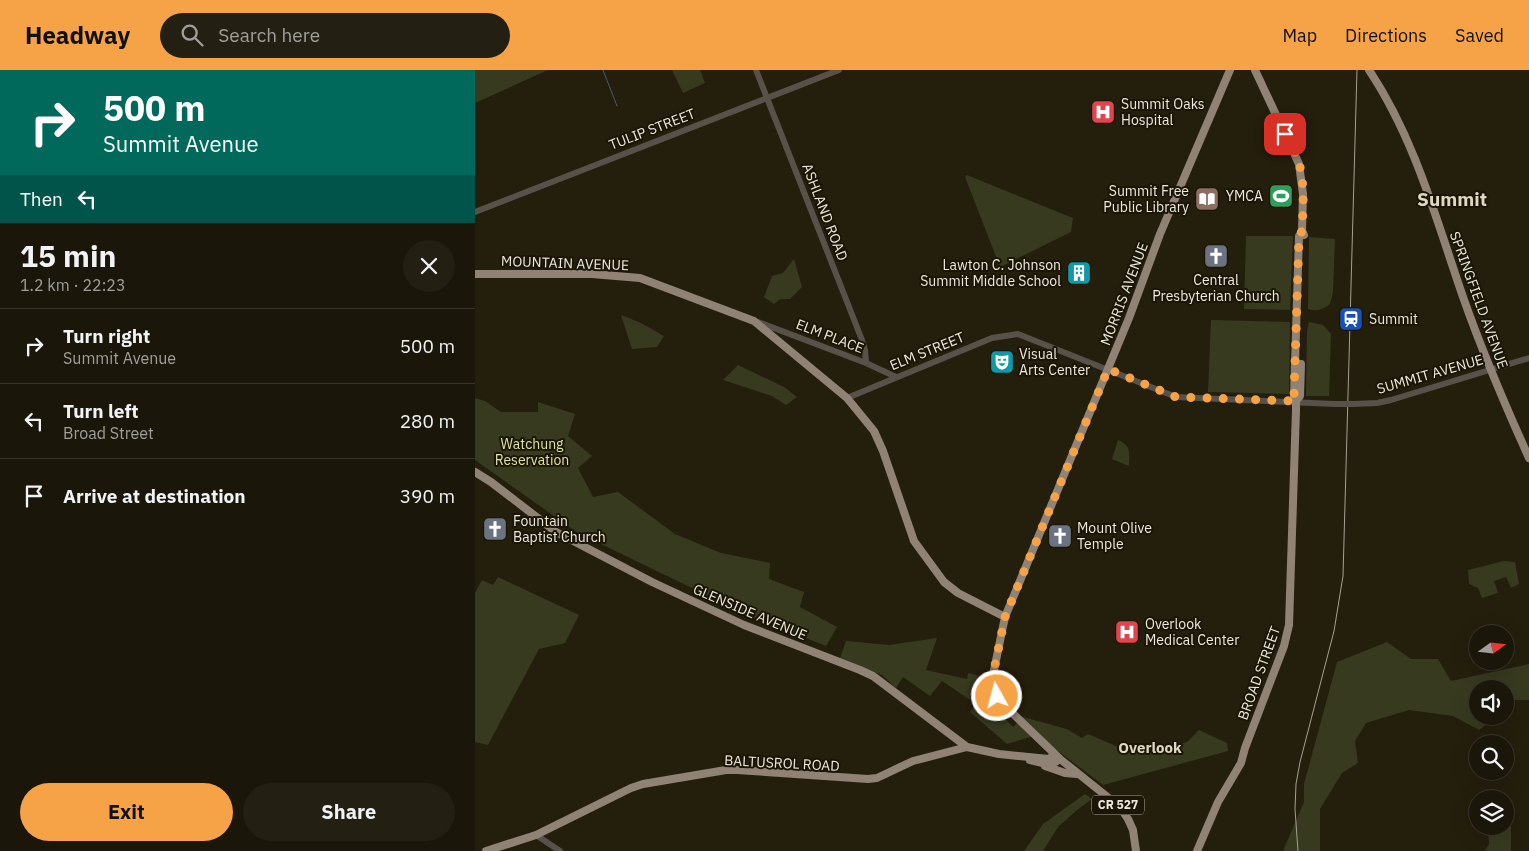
<!DOCTYPE html>
<html lang="en">
<head>
<meta charset="utf-8">
<style>
	body { margin:0; font-family:"IBM Plex Sans",sans-serif; background:#241f13; color:#f1f3f6; height:100vh; display:flex; flex-direction:column; font-size:19px; white-space:nowrap }
	* { box-sizing:border-box; margin:0 }
	p { font-size:16px; color:#a09f9c }
	.icon { flex:none; width:28px; height:28px; fill:none; stroke:currentColor; stroke-width:2; stroke-linecap:round; stroke-linejoin:round }
	.map { position:relative; flex:1; overflow:hidden }
	.panel { display:flex; flex-direction:column; background:#1b160a; width:475px }
	.panel>* { flex:none }
	.top-card { background:#00695c; color:#fff; overflow:hidden }
	.needle { width:32px; rotate:75deg }
	.controls { position:absolute; left:994px; top:555px; display:grid; gap:10px }
	.controls a { display:grid; place-items:center; width:45px; height:45px; border-radius:50%; background:#1b160a; box-shadow:0 5px 20px #0002,0 0 0 1px #39352b; font-size:25px }
	.pin { position:absolute; display:grid; place-items:center; width:42px; height:42px; color:#fff; margin:-21px; border-radius:10px; box-shadow:0 2px 8px #0006 }
	.me { position:absolute; width:55px; margin:-28px; rotate:353deg; stroke-linejoin:round; filter:drop-shadow(0 0 4px #0008) }
	.turn { display:flex; align-items:center; gap:18px; height:105px; padding:0 20px; font-size:22px }
	.turn .icon { width:65px; height:65px; stroke-width:2.5 }
	.turn b { display:block; font-size:35px; line-height:42px }
	.then { display:flex; align-items:center; height:48px; padding:0 20px; background:#0003; gap:10px; font-size:19px }
	.round { display:grid; place-items:center; flex:none; width:52px; height:52px; border-radius:26px; background:#241f13 }
	.headline { display:flex; align-items:center; justify-content:space-between; height:85px; padding:0 20px }
	h1 { font-size:30px; font-weight:800; line-height:38px }
	.action { display:flex; gap:10px; margin-top:auto; padding:10px 20px }
	.action a { flex:1; height:58px; border-radius:30px; background:#f6a246; color:#111; font-size:20px; font-weight:800; line-height:58px; text-align:center }
	.action a+a { background:#241f13; color:#f1f3f6 }
	ul { padding:0; list-style:none }
	li { display:flex; align-items:center; gap:15px; height:75px; padding:0 20px; border-top:1px solid #39352b }
	li div { flex:1 }
	li b { display:block; font-size:19px }
	li em { font-style:normal }
	header { display:flex; align-items:center; gap:30px; box-sizing:border-box; height:70px; padding:0 25px; background:#f6a246; color:#111 }
	header strong { font-size:24px }
	nav { display:flex; gap:28px; margin-inline-start:auto; font-size:18px }
	.search { width:350px; height:45px; background:#241f13; display:flex; align-items:center; gap:12px; box-sizing:border-box; padding:0 18px; border-radius:28px; color:#a09f9c; font-size:19px }
	main { display:flex; flex:1; min-height:0 }
	.map>svg:first-child { display:block }
	.green { fill:#373a1f }
	.lines { fill:none; stroke-linecap:round; stroke-linejoin:round }
	.stream { stroke:#455b7a; stroke-width:1 }
	.minor { stroke:#57514a; stroke-width:6 }
	.major { stroke:#908375; stroke-width:8 }
	.rail { stroke:#a5a093; stroke-width:1 }
	.minor-bridge { stroke:#57514a; stroke-width:6 }
	.route { stroke:#f6a246; stroke-width:9; stroke-dasharray:0 16.2 }
	.labels { text-anchor:middle; stroke-width:4; stroke-linejoin:round; paint-order:stroke }
	.shield { fill:#1a1505; stroke:#aea99d; stroke-width:1 }
	.shield-label { font-size:12px; font-weight:bold; fill:#ede9de }
	.poi-label { font-size:14px; fill:#ede9de; stroke:#1a1505; text-anchor:start }
	.street-label { font-size:14px; fill:#ede9de; stroke:#1a1505 }
	.park-label { font-size:14px; fill:#dce4a2; stroke:#1a1505 }
	.neighbourhood-label { font-size:15px; font-weight:bold; fill:#dfd8c2; stroke:#1a1505 }
	.district-label { font-size:19px; font-weight:bold; fill:#dfd8c2; stroke:#1a1505 }
</style>
</head>
<body>
<header>
<strong>Headway</strong>
<div class="search"><svg class="icon" aria-label="search" viewBox="0 0 24 24"><circle cx="10" cy="10" r="6"/><path d="M15 15l6 6"/></svg>Search here</div>
<nav><a>Map</a><a>Directions</a><a>Saved</a></nav>
</header>
<main>
<section class="panel">
<div class="top-card">
<div class="turn"><svg class="icon" aria-label="right" viewBox="0 0 24 24"><path d="M7 20v-9h11M14 6l5 5-5 5"/></svg><div><b>500 m</b>Summit Avenue</div></div>
<div class="then">Then<svg class="icon" aria-label="left" viewBox="0 0 24 24"><path d="M17 20v-9H6M10 6l-5 5 5 5"/></svg></div>
</div>
<div class="headline"><div><h1>15 min</h1><p>1.2 km · 22:23</p></div><a class="round"><svg class="icon" aria-label="close" viewBox="0 0 24 24"><path d="M6 6l12 12M18 6L6 18"/></svg></a></div>
<ul>
<li><svg class="icon" aria-label="right" viewBox="0 0 24 24"><path d="M7 20v-9h11M14 6l5 5-5 5"/></svg><div><b>Turn right</b><p>Summit Avenue</p></div><em>500 m</em></li>
<li><svg class="icon" aria-label="left" viewBox="0 0 24 24"><path d="M17 20v-9H6M10 6l-5 5 5 5"/></svg><div><b>Turn left</b><p>Broad Street</p></div><em>280 m</em></li>
<li><svg class="icon" aria-label="arrive" viewBox="0 0 24 24"><path d="M6 21V4h12l-3 4 3 4H6"/></svg><div><b>Arrive at destination</b></div><em>390 m</em></li>
</ul>
<div class="action"><a>Exit</a><a>Share</a></div>
</section>
<div class="map">
<svg width="1054" height="781" viewBox="0 0 1054 781">
	<rect width="100%" height="100%" fill="#241e0d"/>
	<path class="green" d="M 0,0 L 73,0 L 0,33 Z
		M 197,0 L 225,0 L 230,13 L 208,23 Z
		M 492,105 L 598,148 L 596,162 L 525,197 L 490,107 Z
		M 771,166 L 818,166 L 815,240 L 769,239 Z
		M 834,167 L 860,169 L 858,222 L 855,234 C 849,239 841,242 833,239 Z
		M 319,189 L 327,217 L 315,229 L 305,229 L 299,234 L 289,227 L 297,206 L 308,203 Z
		M 146,245 L 166,253 L 189,266 L 182,277 L 157,279 Z
		M 736,250 L 815,252 L 814,324 L 733,322 Z
		M 834,252 L 848,255 L 856,264 L 854,326 L 831,326 L 832,261 Z
		M 263,295 L 309,317 L 322,327 L 311,335 L 297,326 L 248,310 Z
		M 0,328 L 10,331 L 26,342 L 63,342 L 63,332 L 100,344 L 93,366 L 117,386 L 103,398 L 118,427 L 143,422 L 200,464 L 246,483 L 295,493 L 294,509 L 329,522 L 325,537 L 362,557 L 351,576 L 275,546 L 103,463 L 0,390 Z
		M 643,370 C 657,376 654,383 654,396 L 637,389 Z
		M 1029,491 L 1040,492 L 1044,514 L 1036,518 L 1031,507 L 1019,511 L 1023,523 L 1007,528 L 1003,518 L 994,514 L 993,500 Z
		M 23,507 L 104,545 L 90,573 L 64,579 L 13,675 L 0,672 L 0,523 L 7,510 L 18,515 Z
		M 462,568 L 451,600 L 492,609 L 493,603 L 513,608 C 513,632 523,640 538,657 L 548,647 L 592,659 L 607,668 L 613,664 L 643,677 L 674,681 L 712,672 L 724,660 L 752,673 L 753,681 L 628,715 L 562,665 L 532,674 L 495,642 L 501,634 L 467,611 L 455,626 L 428,607 L 421,618 L 407,605 L 365,588 L 371,571 L 414,575 Z
		M 912,572 L 936,589 L 963,589 L 976,611 L 1054,594 L 1054,630 L 1030,630 L 1030,619 L 1002,619 L 1002,646 L 1015,646 L 1016,651 L 1004,660 L 978,646 L 934,640 L 891,653 L 880,671 L 883,693 L 867,703 L 845,739 L 845,781 L 808,781 L 829,732 L 829,714 L 862,592 Z
		M 610,724 L 617,729 L 602,740 L 583,757 L 568,781 L 549,781 L 568,754 Z
		M 1018,756 L 1030,756 L 1036,757 L 1036,781 L 1010,781 L 1014,774 L 1013,760 Z"/>
	<g class="lines">
		<path class="stream" d="M 128,0 L 142,36"/>
		<path class="minor" d="M 281,0 L 387,270 L 390,280 L 391,293
			M 0,142 L 364,0
			M 283,252 L 391,293 L 421,307
			M 372,328 L 517,268 L 543,264 L 701,327 L 860,334
			M 878,334 L 902,333 L 916,330 L 1054,288
			M 61,765 L 85,781"/>
		<path class="major" d="M 780,0 L 824,94 L 828,124 L 827,161 L 829,165
			M 894,0 C 940,69 961,149 988,227 C 1007,281 1030,335 1054,388
			M 0,204 L 117,204 L 165,208 L 279,251 L 372,328 L 399,361 L 408,381 L 439,471 L 469,512 L 483,523 L 530,547
			M 821,331 L 825,326 L 826,294
			M 0,402 L 16,412 L 81,462 L 177,512 L 269,555 L 385,600 L 398,606 L 492,677 L 524,684 L 574,689 L 580,684
			M 555,690 L 576,695 L 585,689
			M 570,696 L 590,703 L 602,704
			M 11,781 L 61,765 L 156,718 L 168,714 L 251,700 L 262,700 L 393,709 L 402,708 L 438,691 L 492,677
			M 661,781 L 658,760 L 653,749 L 645,737 L 585,689 L 531,637 L 522,626 L 520,620 L 519,600 L 530,547 L 654,248 L 685,164 L 755,0
			M 722,781 L 743,732 L 766,693 L 770,678 L 809,576 L 814,555 L 821,340 L 821,331 L 819,326 L 824,166 L 827,161"/>
		<path class="rail" d="M 823,781 L 820,739 L 821,714 L 825,692 L 859,561 L 868,506 L 882,0"/>
		<path class="minor-bridge" d="M 860,334 L 878,334"/>
	</g>
	<g class="lines">
		<path class="route" d="M 522,626 L 519,613 L 519,600 L 530,547 L 633,299 L 701,327 L 821,331 L 819,326 L 824,166 L 827,161 C 828,138 830,115 824,93 C 821,83 815,73 810,64"/>
	</g>
	<defs>
		<symbol id="hospital-square" viewBox="-11 -11 22 22"><rect x="-9" y="-9" width="18" height="18" rx="4" fill="#e0444e" stroke="#1a1505"/><path d="M-5-5h3v3.5h4V-5h3V5h-3V1.5h-4V5h-3Z" fill="#fff"/></symbol>
		<symbol id="stadium-square" viewBox="-11 -11 22 22"><rect x="-9" y="-9" width="18" height="18" rx="4" fill="#2e9e5b" stroke="#1a1505"/><path d="M0-5a6.5 5 0 1 0 0 10a6.5 5 0 1 0 0-10ZM-3.5-1.8h7v3.6h-7Z" fill="#fff"/></symbol>
		<symbol id="library-square" viewBox="-11 -11 22 22"><rect x="-9" y="-9" width="18" height="18" rx="4" fill="#8d6e63" stroke="#1a1505"/><path d="M-6-4Q-3-5.5-.7-3.5V5Q-3 3-6 4ZM6-4Q3-5.5 .7-3.5V5Q3 3 6 4Z" fill="#fff"/></symbol>
		<symbol id="church-square" viewBox="-11 -11 22 22"><rect x="-9" y="-9" width="18" height="18" rx="4" fill="#6b7280" stroke="#1a1505"/><path d="M-1.2-6h2.4v3.5h3.3v2.4h-3.3V6h-2.4V-.1h-3.3v-2.4h3.3Z" fill="#fff"/></symbol>
		<symbol id="building-square" viewBox="-11 -11 22 22"><rect x="-9" y="-9" width="18" height="18" rx="4" fill="#0f9aa8" stroke="#1a1505"/><path d="M-4-6H4V6H1V3H-1V6H-4ZM-2.5-4.3h1.7v1.8h-1.7ZM.8-4.3h1.7v1.8H.8ZM-2.5-1h1.7V.8h-1.7ZM.8-1h1.7V.8H.8Z" fill="#fff"/></symbol>
		<symbol id="station-square" viewBox="-11 -11 22 22"><rect x="-9" y="-9" width="18" height="18" rx="4" fill="#1a4fb4" stroke="#1a1505"/><path d="M-3-6H3Q5-6 5-4V2Q5 4 3 4L4.5 6H3L1.5 4h-3L-3 6H-4.5L-3 4Q-5 4-5 2V-4Q-5-6-3-6ZM-3.5-4v3h7v-3ZM-3.5 1v1.5H-2V1ZM2 1v1.5H3.5V1Z" fill="#fff"/></symbol>
		<symbol id="theatre-square" viewBox="-11 -11 22 22"><rect x="-9" y="-9" width="18" height="18" rx="4" fill="#0f9aa8" stroke="#1a1505"/><path d="M-5-5.5Q0-4 5-5.5V0Q5 5 0 6Q-5 5-5 0ZM-3.3-2.5H-1v1.5H-3.3ZM1-2.5H3.3v1.5H1ZM-2.8 1Q0 5.5 2.8 1Z" fill="#fff"/></symbol>
	</defs>
	<g fill-rule="evenodd">
		<use href="#hospital-square" x="614" y="28" width="28" height="28"/>
		<use href="#stadium-square" x="792" y="112" width="28" height="28"/>
		<use href="#library-square" x="718" y="115" width="28" height="28"/>
		<use href="#church-square" x="727" y="172" width="28" height="28"/>
		<use href="#building-square" x="590" y="189" width="28" height="28"/>
		<use href="#station-square" x="862" y="235" width="28" height="28"/>
		<use href="#theatre-square" x="513" y="278" width="28" height="28"/>
		<use href="#church-square" x="6" y="445" width="28" height="28"/>
		<use href="#church-square" x="571" y="452" width="28" height="28"/>
		<use href="#hospital-square" x="638" y="548" width="28" height="28"/>
	</g>
	<g class="labels">
		<rect class="shield" x="617" y="725.5" width="52" height="19" rx="4"/>
		<g class="shield-label">
			<text x="643" y="739">CR 527</text>
		</g>
		<g class="poi-label">
			<text x="646" y="39">Summit Oaks<tspan x="646" dy="16">Hospital</tspan></text>
			<text x="714" y="126" text-anchor="end">Summit Free<tspan x="714" dy="16">Public Library</tspan></text>
			<text x="788" y="131" text-anchor="end">YMCA</text>
			<text x="586" y="200" text-anchor="end">Lawton C. Johnson<tspan x="586" dy="16">Summit Middle School</tspan></text>
			<text x="741" y="215" text-anchor="middle">Central<tspan x="741" dy="16">Presbyterian Church</tspan></text>
			<text x="894" y="254">Summit</text>
			<text x="544" y="289">Visual<tspan x="544" dy="16">Arts Center</tspan></text>
			<text x="38" y="456">Fountain<tspan x="38" dy="16">Baptist Church</tspan></text>
			<text x="602" y="463">Mount Olive<tspan x="602" dy="16">Temple</tspan></text>
			<text x="670" y="559">Overlook<tspan x="670" dy="16">Medical Center</tspan></text>
		</g>
		<g class="street-label">
			<text transform="translate(177 59) rotate(-21)" y="5">TULIP STREET</text>
			<text transform="translate(350 142) rotate(69)" y="5">ASHLAND ROAD</text>
			<text transform="translate(90 193) rotate(2)" y="5">MOUNTAIN AVENUE</text>
			<text transform="translate(649 224) rotate(-69)" y="5">MORRIS AVENUE</text>
			<text transform="translate(1004 230) rotate(70)" y="5">SPRINGFIELD AVENUE</text>
			<text transform="translate(355 266) rotate(21)" y="5">ELM PLACE</text>
			<text transform="translate(452 281) rotate(-22)" y="5">ELM STREET</text>
			<text transform="translate(955 304) rotate(-16)" y="5">SUMMIT AVENUE</text>
			<text transform="translate(275 542) rotate(23)" y="5">GLENSIDE AVENUE</text>
			<text transform="translate(784 603) rotate(-70)" y="5">BROAD STREET</text>
			<text transform="translate(307 693) rotate(3)" y="5">BALTUSROL ROAD</text>
		</g>
		<g class="park-label">
			<text x="57" y="379">Watchung<tspan x="57" dy="16">Reservation</tspan></text>
		</g>
		<g class="neighbourhood-label">
			<text x="675" y="683">Overlook</text>
		</g>
		<g class="district-label">
			<text x="977" y="136">Summit</text>
		</g>
	</g>
</svg>
<div class="controls">
<a><svg class="needle" viewBox="-14 -14 28 28"><path d="M0-13l5 13h-10z" fill="#e53935"/><path d="M0 13l5-13h-10z" fill="#a09f9c"/></svg></a>
<a><svg class="icon" aria-label="sound" viewBox="0 0 24 24"><path d="M4 9h4l5-4v14l-5-4H4zM17 9q2 3 0 6"/></svg></a>
<a><svg class="icon" aria-label="search" viewBox="0 0 24 24"><circle cx="10" cy="10" r="6"/><path d="M15 15l6 6"/></svg></a>
<a><svg class="icon" aria-label="layers" viewBox="0 0 24 24"><path d="M12 4l9 5-9 5-9-5zM3 14l9 5 9-5"/></svg></a>
</div>
<div class="pin" style="left:810px;top:64px;background:#d93025"><svg class="icon" aria-label="arrive" viewBox="0 0 24 24"><path d="M6 21V4h12l-3 4 3 4H6"/></svg></div>
<svg class="me" style="left:522px;top:626px" viewBox="-20 -20 40 40"><circle r="17" fill="#f6a246" stroke="#fff" stroke-width="3"/><path d="M0-11L8 9 0 5-8 9z" fill="#fff"/></svg>
</div>
</main>
</body>
</html>
